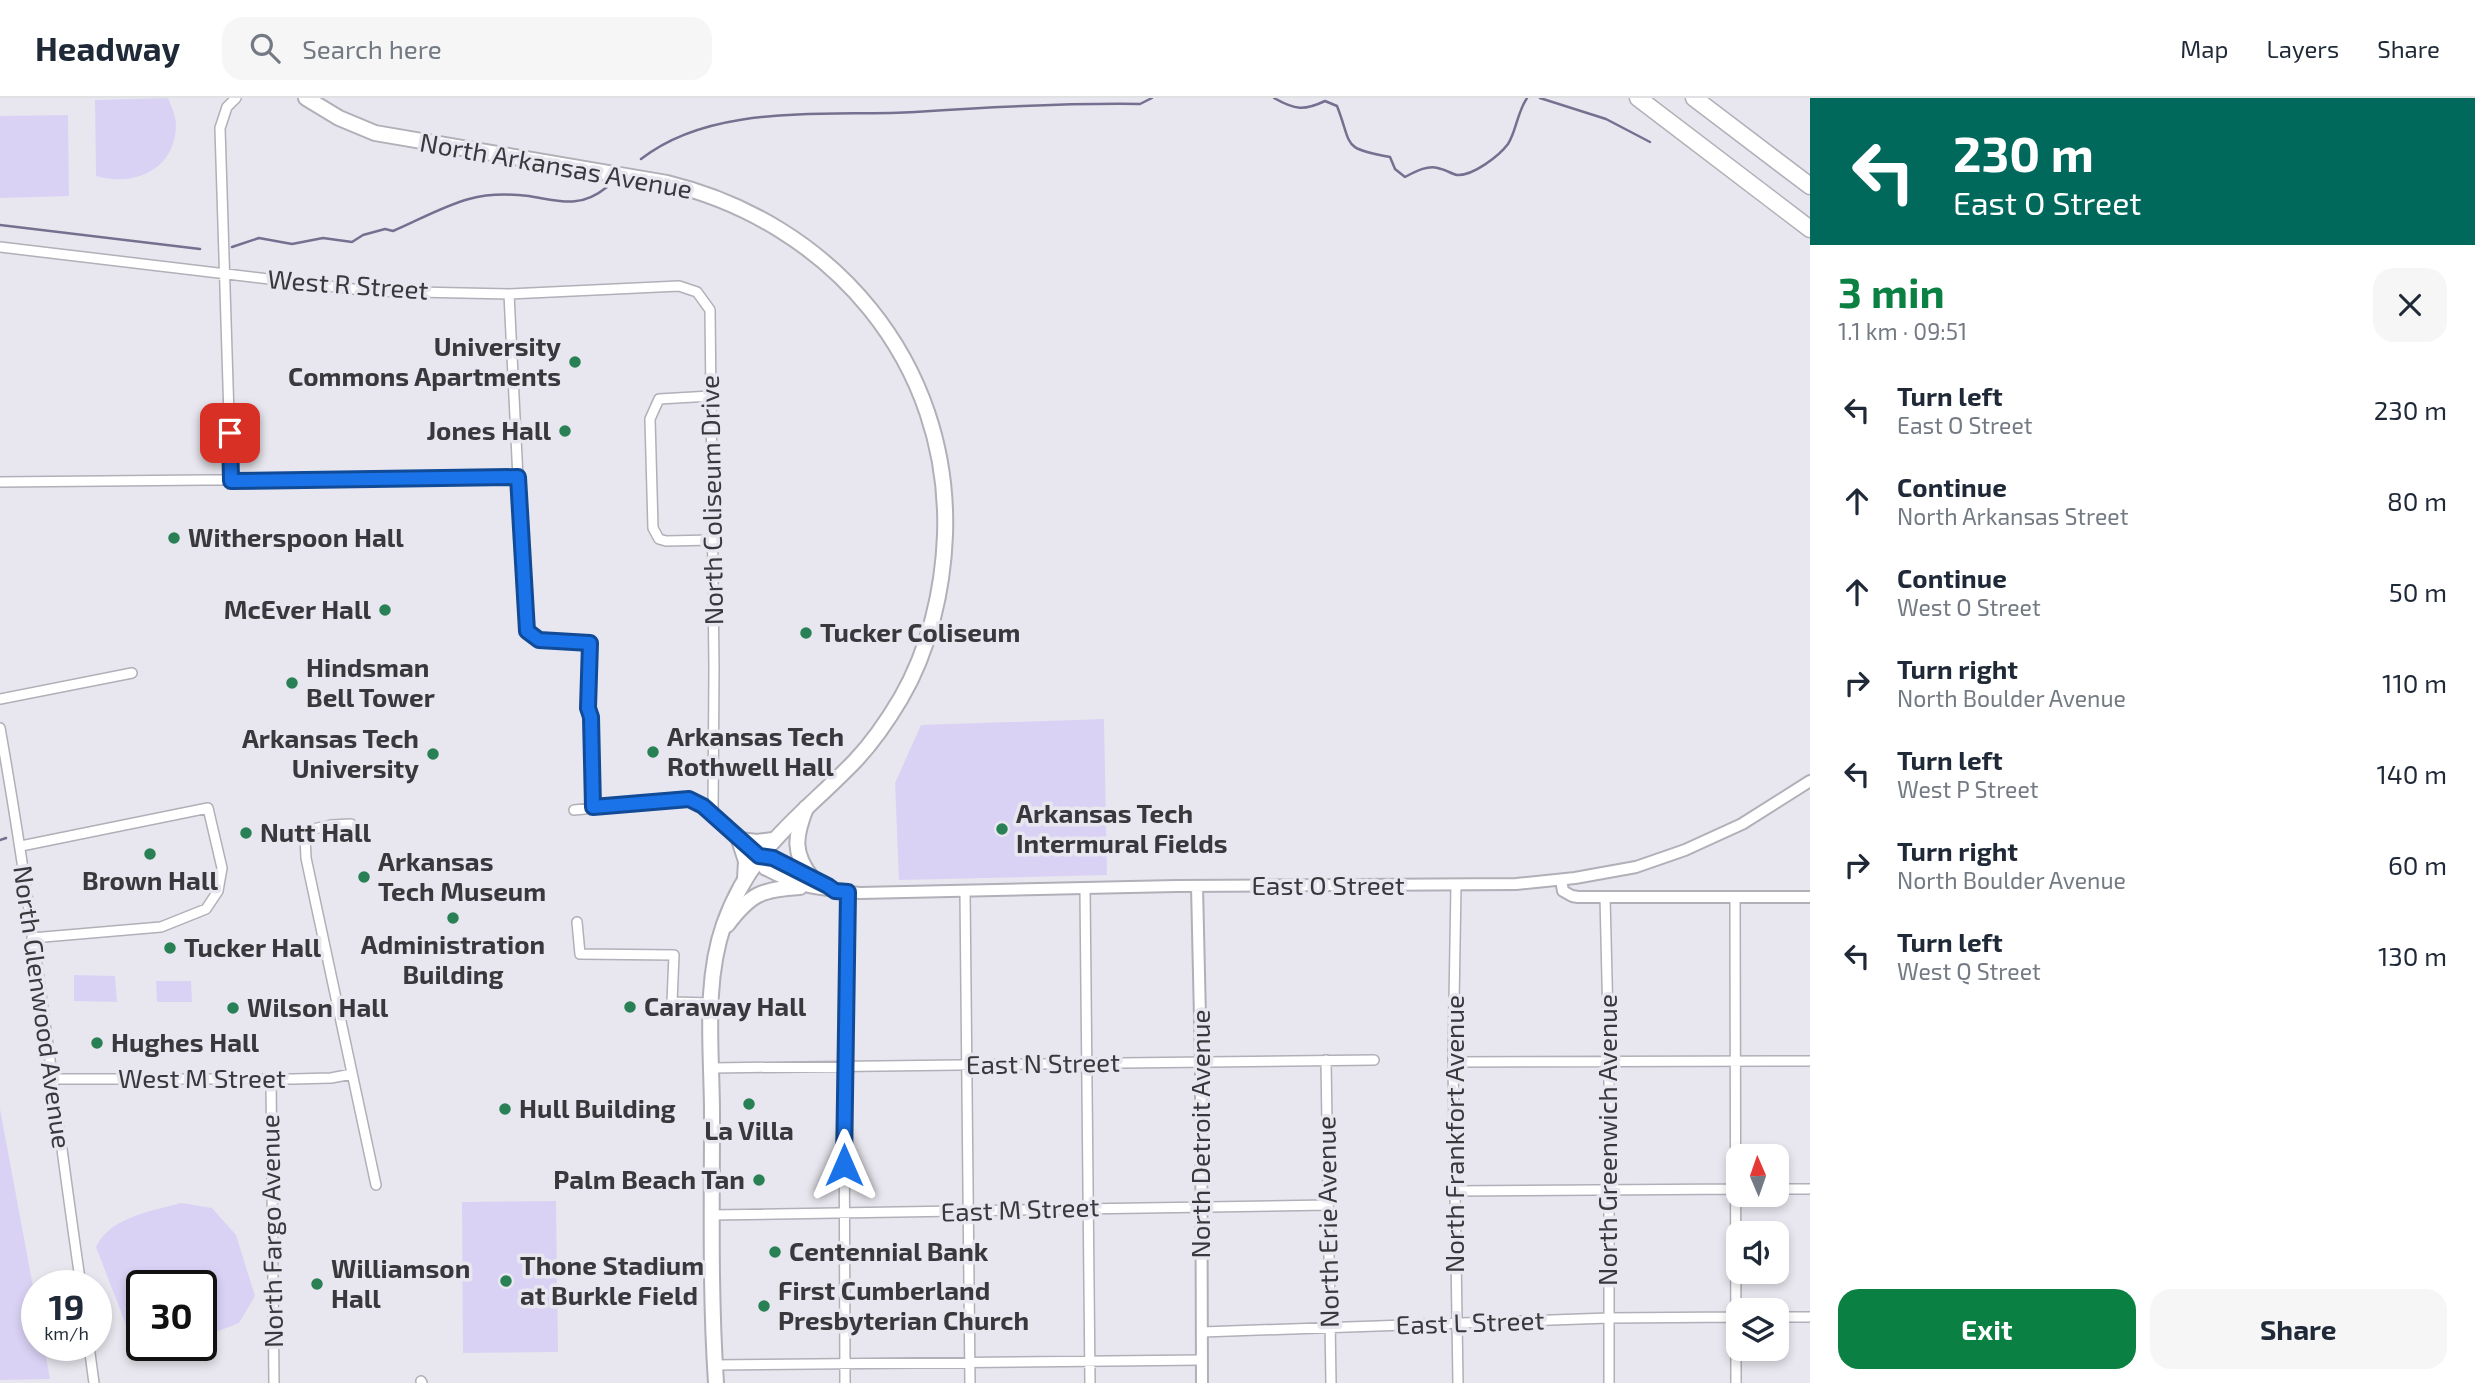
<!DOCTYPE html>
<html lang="en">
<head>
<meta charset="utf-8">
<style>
	body { margin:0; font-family:"Exo 2",sans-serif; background:#f6f6f7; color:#1f2937; height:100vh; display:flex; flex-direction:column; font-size:26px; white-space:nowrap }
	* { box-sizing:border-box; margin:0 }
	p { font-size:23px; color:#747a83 }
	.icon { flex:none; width:38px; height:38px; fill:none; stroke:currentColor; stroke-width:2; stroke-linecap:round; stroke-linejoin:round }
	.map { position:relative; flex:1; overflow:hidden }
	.panel { display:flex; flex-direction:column; background:#fff; width:665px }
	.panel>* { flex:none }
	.guide { background:#00695c; color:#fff; overflow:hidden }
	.needle { width:46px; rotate:358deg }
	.buttons { position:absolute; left:1726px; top:1046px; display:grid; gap:14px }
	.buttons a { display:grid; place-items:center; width:63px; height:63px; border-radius:14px; background:#fff; box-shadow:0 4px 10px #0003; font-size:35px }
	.speed { position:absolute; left:21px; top:1172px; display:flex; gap:14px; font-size:35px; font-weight:700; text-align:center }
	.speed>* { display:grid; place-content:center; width:91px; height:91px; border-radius:50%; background:#fff; box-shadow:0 4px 10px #0003; line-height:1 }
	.speed small { font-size:18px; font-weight:400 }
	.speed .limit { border:4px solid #111; border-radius:10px; background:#fff; color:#111 }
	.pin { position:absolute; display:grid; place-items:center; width:60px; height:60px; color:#fff; margin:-30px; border-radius:14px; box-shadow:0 4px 10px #0006 }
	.me { position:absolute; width:77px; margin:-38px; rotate:0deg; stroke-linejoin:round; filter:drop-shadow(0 0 5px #0008) }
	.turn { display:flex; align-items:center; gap:24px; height:147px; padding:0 28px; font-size:32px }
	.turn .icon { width:91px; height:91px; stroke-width:2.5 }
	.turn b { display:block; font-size:49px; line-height:60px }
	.round { display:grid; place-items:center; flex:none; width:74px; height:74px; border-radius:21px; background:#f6f6f7 }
	.summary { display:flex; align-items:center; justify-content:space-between; height:119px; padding:0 28px }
	h1 { font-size:42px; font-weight:700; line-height:52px; color:#0b8043 }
	.button { display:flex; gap:14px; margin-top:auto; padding:14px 28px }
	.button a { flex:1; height:80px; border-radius:21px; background:#0b8043; color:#fff; font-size:28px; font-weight:700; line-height:80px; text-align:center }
	.button a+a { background:#f6f6f7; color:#1f2937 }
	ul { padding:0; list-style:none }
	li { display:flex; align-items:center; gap:21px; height:91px; padding:0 28px }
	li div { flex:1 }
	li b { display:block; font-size:26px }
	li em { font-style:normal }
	header { display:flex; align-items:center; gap:42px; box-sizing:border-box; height:98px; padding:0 35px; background:#fff; border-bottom:2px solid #e0e1e3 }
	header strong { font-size:33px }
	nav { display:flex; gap:38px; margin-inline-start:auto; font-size:24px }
	.search { width:490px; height:63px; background:#f6f6f7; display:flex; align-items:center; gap:18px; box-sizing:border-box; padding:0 24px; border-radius:21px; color:#747a83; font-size:26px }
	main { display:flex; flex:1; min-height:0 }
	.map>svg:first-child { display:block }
	.green { fill:#dad2f4 }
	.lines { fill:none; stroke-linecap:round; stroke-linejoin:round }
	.stream { stroke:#776f8f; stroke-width:2.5 }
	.minor-casing { stroke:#b1afb7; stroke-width:12 }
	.tertiary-casing { stroke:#b1afb7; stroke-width:14 }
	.primary-casing { stroke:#b1afb7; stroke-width:18 }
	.trunk-casing { stroke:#b1afb7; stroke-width:18 }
	.motorway-casing { stroke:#b1afb7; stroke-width:19 }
	.minor { stroke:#fff; stroke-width:9 }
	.tertiary { stroke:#fff; stroke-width:10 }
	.primary { stroke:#fff; stroke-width:14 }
	.trunk { stroke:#fff; stroke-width:14 }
	.motorway { stroke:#fff; stroke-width:16 }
	.route-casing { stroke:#114b97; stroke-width:18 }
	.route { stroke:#1a73e8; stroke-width:12 }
	.poi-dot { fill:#298054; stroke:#e8e7ef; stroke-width:2.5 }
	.labels { text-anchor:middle; stroke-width:7; stroke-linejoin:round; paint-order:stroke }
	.street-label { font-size:26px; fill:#39383c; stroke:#e8e7ef }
	.poi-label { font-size:26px; font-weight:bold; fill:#39383c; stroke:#e8e7ef; text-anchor:start }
</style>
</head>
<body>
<header>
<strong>Headway</strong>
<div class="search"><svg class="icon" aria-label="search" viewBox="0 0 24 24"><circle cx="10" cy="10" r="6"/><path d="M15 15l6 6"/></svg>Search here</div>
<nav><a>Map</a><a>Layers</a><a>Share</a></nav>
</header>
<main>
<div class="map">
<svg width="1810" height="1285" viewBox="0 0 1810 1285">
	<rect width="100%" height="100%" fill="#e8e7ef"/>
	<path class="green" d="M 168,0 C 171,8 176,18 176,27 C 175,72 135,89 96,78 L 95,2 Z
		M 68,17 L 69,98 L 0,100 L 0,18 Z
		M 1104,621 L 1107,777 L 899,782 L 895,685 L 921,627 Z
		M 74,877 L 115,878 L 117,904 L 74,903 Z
		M 156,883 L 191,883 L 192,904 L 157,904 Z
		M 0,1011 L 37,1210 L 37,1248 L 44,1248 L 50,1281 L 0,1282 Z
		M 556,1103 L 558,1254 L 463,1255 L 462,1104 Z
		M 181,1105 L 212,1110 L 236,1137 L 255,1198 L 239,1225 L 201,1240 L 201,1188 L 142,1188 L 142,1248 L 180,1248 L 140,1263 L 96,1149 C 110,1119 152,1113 181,1105 Z"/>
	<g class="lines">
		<path class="stream" d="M 1274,0 C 1295,12 1304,13 1325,3 L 1337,8 C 1353,49 1341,50 1390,59 L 1395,71 L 1405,79 C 1416,73 1429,66 1441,71 C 1446,72 1452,76 1457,77 C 1473,78 1499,58 1508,46 C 1516,34 1517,15 1527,0
			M 1540,0 L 1606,21 L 1650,44
			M 641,61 C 714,4 827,19 915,14 C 990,9 1065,5 1140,6 L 1152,0
			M 0,127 L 200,151
			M 232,149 L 259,140 L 292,146 L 323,140 L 352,144 L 363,137 L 385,131 L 393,133 C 417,123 443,108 469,101 C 487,96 511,96 529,98 C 560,103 580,111 607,89
			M 0,742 L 6,740"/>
		<defs>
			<path id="minor" d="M 0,149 L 370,193 L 509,196 L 679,188 L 697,194 L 710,212 L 714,570 L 713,717 L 759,758
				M 509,196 L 525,524 L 527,533 L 539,543 L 590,545 L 588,610 L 591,619 L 592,709
				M 711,298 L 659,301 L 650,321 L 653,430 L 659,441 L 666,443 L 713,442
				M 231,383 L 220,30 L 227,9 L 236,0
				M 0,384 L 518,379
				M 0,601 L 132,575
				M 0,630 C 33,815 54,1002 81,1188
				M 574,712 L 689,701 L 703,708 L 713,717
				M 351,726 L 331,727 L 309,732 L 305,738 L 306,760 L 376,1087
				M 21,748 L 208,710 L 222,770 L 218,793 L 206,811 L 161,829 L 32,840
				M 1456,787 L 1453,964 L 1458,1285
				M 1085,791 L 1090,1285
				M 965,794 L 970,1285
				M 1605,799 L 1609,963 L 1609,1285
				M 1735,799 L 1736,1285
				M 577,824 L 580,856 L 674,857 L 672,904 L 711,905
				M 1326,962 L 1331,1285
				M 1453,964 L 1810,963
				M 712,970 L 1374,962
				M 51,981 L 293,981 L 331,980 L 352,976
				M 271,981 L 274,1285
				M 1776,1091 L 1810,1091
				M 1454,1093 L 1738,1091
				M 712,1117 L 1328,1107
				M 1776,1219 L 1810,1219
				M 1202,1234 L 1608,1220 L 1738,1219
				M 89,1248 L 94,1285
				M 715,1267 L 1202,1262
				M 421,1283 L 422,1285
				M 845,1285 L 844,968 L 848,795"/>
			<path id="tertiary" d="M 1561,782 L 1563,793 L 1572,798 L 1578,799 L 1810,799
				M 1197,788 L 1201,964 L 1202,1285
				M 835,793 L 828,787 L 773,760 L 759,758 L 764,771 C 801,791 819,792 860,795 L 1176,788 L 1516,786 L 1575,780 L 1636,769 L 1685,752 L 1742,726 L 1810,683"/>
			<path id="primary" d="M 806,710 C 795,738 792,755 812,780
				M 745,781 L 746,763 L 739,742 L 757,744 L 773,742
				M 727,827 C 750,796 762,791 800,789"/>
			<path id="trunk" d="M 306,0 L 339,20 L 375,35 L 667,85 C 832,125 951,264 945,437 C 943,492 929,552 901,600 C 888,622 873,644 855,663 C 801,719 752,748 724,826 C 703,886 712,954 712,1016 C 712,1105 710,1196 716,1285"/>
			<path id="motorway" d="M 1638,0 L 1810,131
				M 1694,0 L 1810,88"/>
		</defs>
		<use href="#minor" class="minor-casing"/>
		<use href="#tertiary" class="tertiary-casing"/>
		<use href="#primary" class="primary-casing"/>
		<use href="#trunk" class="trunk-casing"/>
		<use href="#motorway" class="motorway-casing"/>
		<use href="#minor" class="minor"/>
		<use href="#tertiary" class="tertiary"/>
		<use href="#primary" class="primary"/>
		<use href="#trunk" class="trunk"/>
		<use href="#motorway" class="motorway"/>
	</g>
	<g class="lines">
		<defs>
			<path id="route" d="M 230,335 L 231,383 L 518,379 L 527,533 L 539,542 L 590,545 L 588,610 L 591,619 L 593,709 L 689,701 L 703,708 L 759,758 L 773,760 L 828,788 L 835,793 L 848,794 L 844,1067"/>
		</defs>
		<use href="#route" class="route-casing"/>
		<use href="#route" class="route"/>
	</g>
	<g class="poi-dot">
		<circle cx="575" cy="264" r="7"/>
		<circle cx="565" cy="333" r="7"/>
		<circle cx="174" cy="440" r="7"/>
		<circle cx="385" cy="512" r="7"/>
		<circle cx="806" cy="535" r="7"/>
		<circle cx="292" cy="585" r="7"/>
		<circle cx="653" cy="654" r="7"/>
		<circle cx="433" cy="656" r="7"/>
		<circle cx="1002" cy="731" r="7"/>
		<circle cx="246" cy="735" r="7"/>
		<circle cx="150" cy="756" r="7"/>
		<circle cx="364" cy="779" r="7"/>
		<circle cx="453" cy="820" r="7"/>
		<circle cx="170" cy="850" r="7"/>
		<circle cx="630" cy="909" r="7"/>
		<circle cx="233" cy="910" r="7"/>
		<circle cx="97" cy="945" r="7"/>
		<circle cx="749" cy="1006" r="7"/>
		<circle cx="505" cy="1011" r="7"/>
		<circle cx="759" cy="1082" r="7"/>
		<circle cx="775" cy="1154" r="7"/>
		<circle cx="506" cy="1183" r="7"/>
		<circle cx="317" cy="1186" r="7"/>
		<circle cx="764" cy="1208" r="7"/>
	</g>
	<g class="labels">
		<g class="street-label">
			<text transform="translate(556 68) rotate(10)" y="9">North Arkansas Avenue</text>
			<text transform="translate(348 187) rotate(4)" y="9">West R Street</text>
			<text transform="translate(712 402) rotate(-91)" y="9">North Coliseum Drive</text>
			<text x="1328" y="797">East O Street</text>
			<text transform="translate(42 909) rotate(82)" y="9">North Glenwood Avenue</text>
			<text transform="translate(1043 966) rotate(-1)" y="9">East N Street</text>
			<text x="202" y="990">West M Street</text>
			<text transform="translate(1201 1036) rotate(-90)" y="9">North Detroit Avenue</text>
			<text transform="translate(1455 1036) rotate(-90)" y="9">North Frankfort Avenue</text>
			<text transform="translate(1608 1042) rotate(-90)" y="9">North Greenwich Avenue</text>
			<text transform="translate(1020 1112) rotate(-2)" y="9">East M Street</text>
			<text transform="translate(1328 1124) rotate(-91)" y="9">North Erie Avenue</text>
			<text transform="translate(272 1133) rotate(-91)" y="9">North Fargo Avenue</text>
			<text transform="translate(1470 1225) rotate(-2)" y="9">East L Street</text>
		</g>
		<g class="poi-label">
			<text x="561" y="258" text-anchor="end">University<tspan x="561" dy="30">Commons Apartments</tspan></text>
			<text x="551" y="342" text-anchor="end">Jones Hall</text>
			<text x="188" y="449">Witherspoon Hall</text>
			<text x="371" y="521" text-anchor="end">McEver Hall</text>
			<text x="820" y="544">Tucker Coliseum</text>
			<text x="306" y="579">Hindsman<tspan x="306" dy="30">Bell Tower</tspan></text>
			<text x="667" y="648">Arkansas Tech<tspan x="667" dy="30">Rothwell Hall</tspan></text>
			<text x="419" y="650" text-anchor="end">Arkansas Tech<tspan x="419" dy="30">University</tspan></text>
			<text x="1016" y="725">Arkansas Tech<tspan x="1016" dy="30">Intermural Fields</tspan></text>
			<text x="260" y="744">Nutt Hall</text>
			<text x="378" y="773">Arkansas<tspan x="378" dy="30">Tech Museum</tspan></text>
			<text x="150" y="792" text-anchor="middle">Brown Hall</text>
			<text x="453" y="856" text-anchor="middle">Administration<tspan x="453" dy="30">Building</tspan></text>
			<text x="184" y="859">Tucker Hall</text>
			<text x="644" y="918">Caraway Hall</text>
			<text x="247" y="919">Wilson Hall</text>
			<text x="111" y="954">Hughes Hall</text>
			<text x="519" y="1020">Hull Building</text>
			<text x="749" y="1042" text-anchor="middle">La Villa</text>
			<text x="745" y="1091" text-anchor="end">Palm Beach Tan</text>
			<text x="789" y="1163">Centennial Bank</text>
			<text x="520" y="1177">Thone Stadium<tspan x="520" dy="30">at Burkle Field</tspan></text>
			<text x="331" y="1180">Williamson<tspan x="331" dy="30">Hall</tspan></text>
			<text x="778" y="1202">First Cumberland<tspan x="778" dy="30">Presbyterian Church</tspan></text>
		</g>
	</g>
</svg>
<div class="buttons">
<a><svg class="needle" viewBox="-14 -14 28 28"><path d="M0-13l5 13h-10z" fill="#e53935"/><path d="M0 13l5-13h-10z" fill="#747a83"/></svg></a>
<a><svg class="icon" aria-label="sound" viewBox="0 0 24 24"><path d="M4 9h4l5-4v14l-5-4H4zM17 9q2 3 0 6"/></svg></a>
<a><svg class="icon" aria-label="layers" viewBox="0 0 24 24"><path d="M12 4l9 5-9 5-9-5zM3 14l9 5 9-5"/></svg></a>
</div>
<div class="speed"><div>19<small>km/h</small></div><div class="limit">30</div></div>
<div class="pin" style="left:230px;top:335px;background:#d93025"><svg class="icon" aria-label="arrive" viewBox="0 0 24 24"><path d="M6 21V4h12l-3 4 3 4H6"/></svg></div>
<svg class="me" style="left:844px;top:1067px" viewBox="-20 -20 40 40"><path d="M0-17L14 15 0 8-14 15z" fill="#1a73e8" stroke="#fff" stroke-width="4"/></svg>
</div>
<section class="panel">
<div class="guide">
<div class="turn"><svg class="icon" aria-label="left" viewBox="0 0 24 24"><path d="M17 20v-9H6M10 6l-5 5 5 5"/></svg><div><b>230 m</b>East O Street</div></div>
</div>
<div class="summary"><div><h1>3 min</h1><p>1.1 km · 09:51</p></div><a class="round"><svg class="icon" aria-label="close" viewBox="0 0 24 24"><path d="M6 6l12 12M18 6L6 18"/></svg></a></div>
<ul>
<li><svg class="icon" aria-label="left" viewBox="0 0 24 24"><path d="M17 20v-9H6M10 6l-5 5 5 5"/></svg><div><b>Turn left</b><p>East O Street</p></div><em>230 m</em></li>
<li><svg class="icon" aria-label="ahead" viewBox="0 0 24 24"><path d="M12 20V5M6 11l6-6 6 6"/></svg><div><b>Continue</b><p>North Arkansas Street</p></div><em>80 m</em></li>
<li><svg class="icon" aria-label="ahead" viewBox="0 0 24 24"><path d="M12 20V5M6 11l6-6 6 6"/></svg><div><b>Continue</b><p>West O Street</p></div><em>50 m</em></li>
<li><svg class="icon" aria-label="right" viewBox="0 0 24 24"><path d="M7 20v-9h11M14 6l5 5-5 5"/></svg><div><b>Turn right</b><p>North Boulder Avenue</p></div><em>110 m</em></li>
<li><svg class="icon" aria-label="left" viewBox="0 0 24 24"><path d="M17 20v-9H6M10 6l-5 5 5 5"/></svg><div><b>Turn left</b><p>West P Street</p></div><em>140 m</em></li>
<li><svg class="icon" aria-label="right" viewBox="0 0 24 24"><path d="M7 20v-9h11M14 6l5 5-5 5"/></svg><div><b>Turn right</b><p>North Boulder Avenue</p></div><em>60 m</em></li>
<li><svg class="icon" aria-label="left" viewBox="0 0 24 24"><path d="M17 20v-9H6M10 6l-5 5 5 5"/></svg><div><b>Turn left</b><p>West Q Street</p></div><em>130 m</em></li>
</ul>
<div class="button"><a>Exit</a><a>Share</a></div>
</section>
</main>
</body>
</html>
